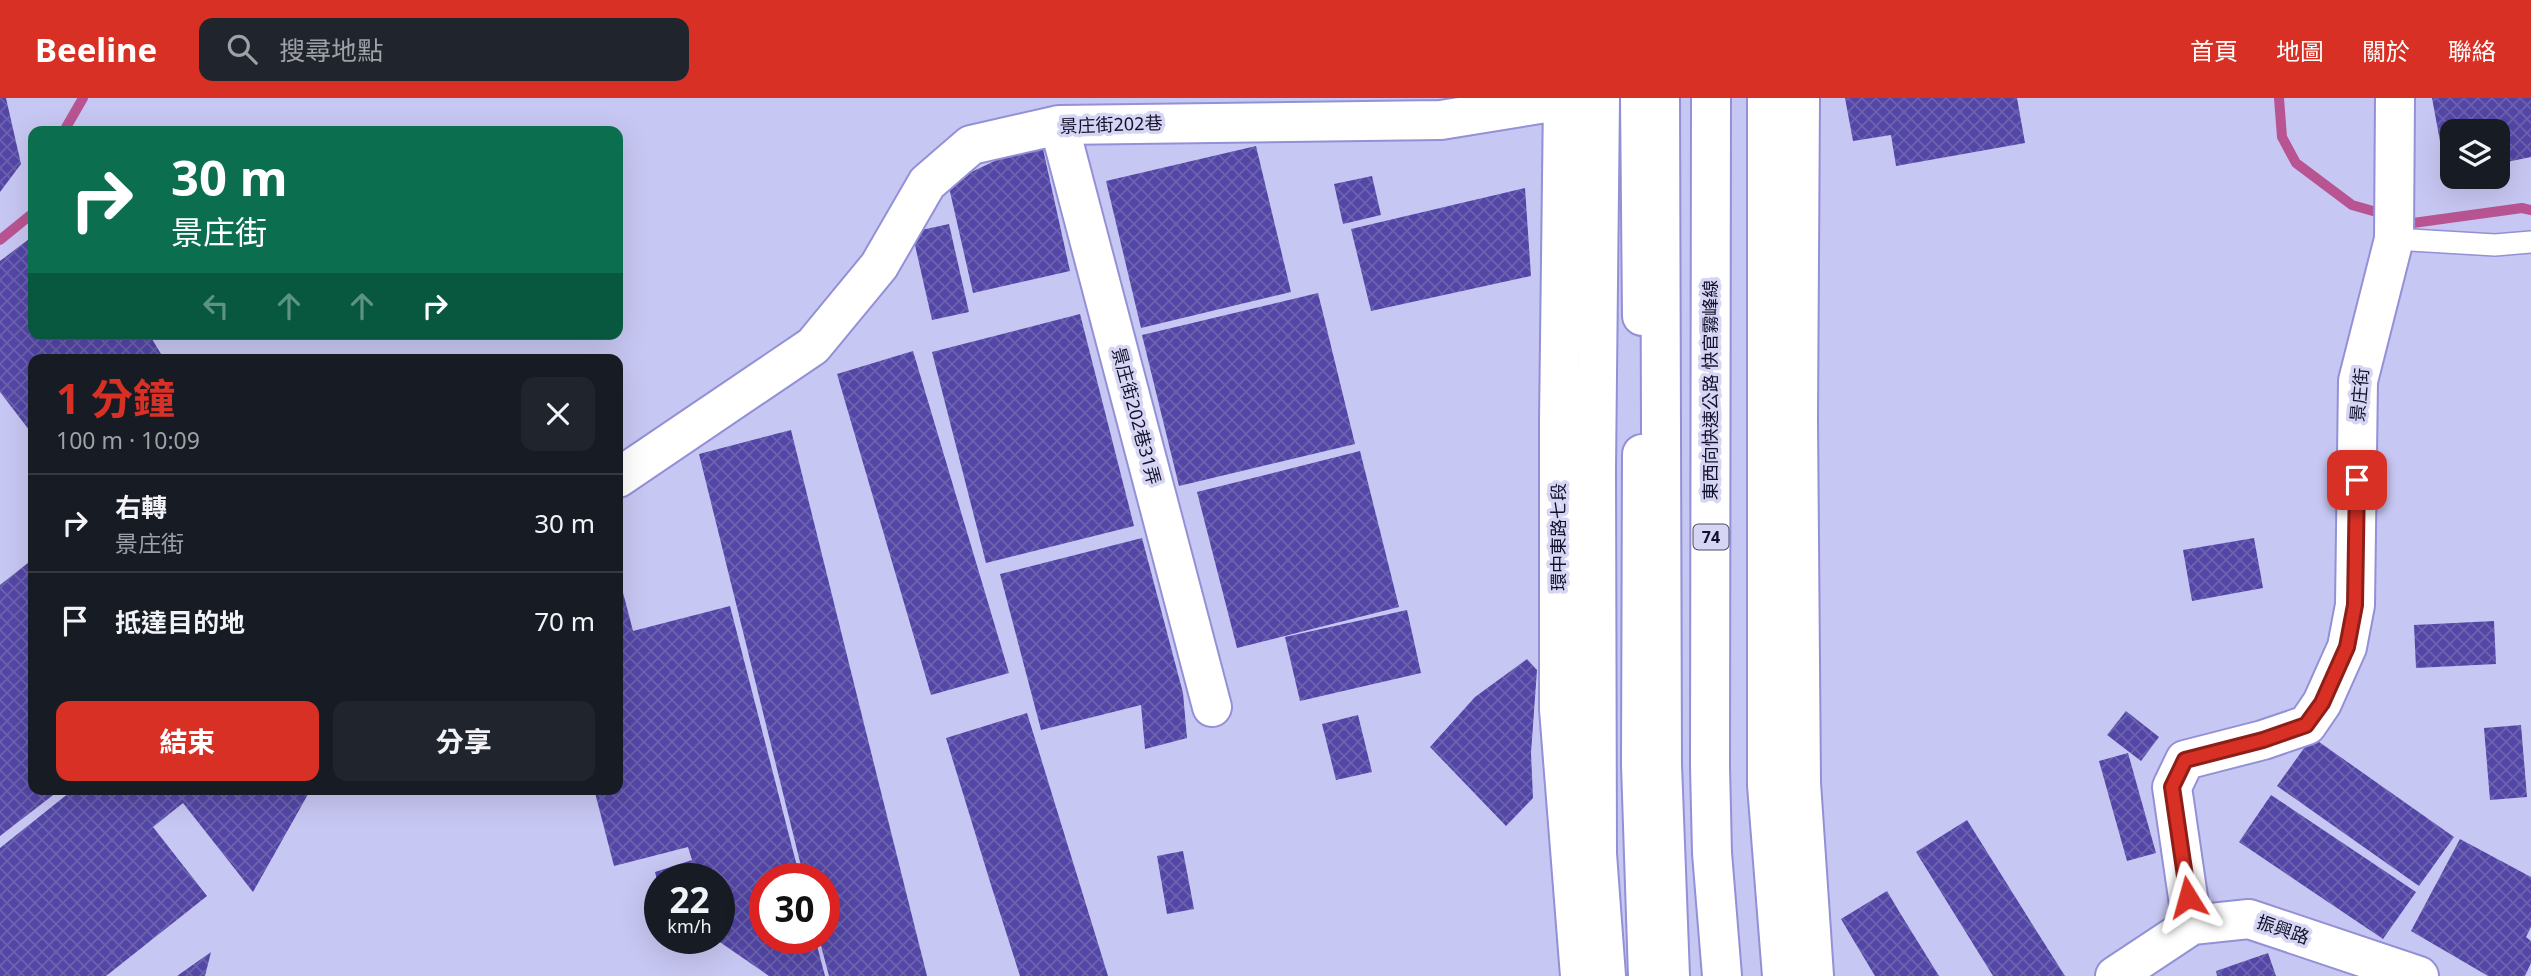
<!DOCTYPE html>
<html lang="zh-TW">
<head>
<meta charset="utf-8">
<style>
	body { margin:0; font-family:"Noto Sans","Noto Sans TC",sans-serif; background:#20242c; color:#f1f3f6; height:100vh; display:flex; flex-direction:column; font-size:26px; white-space:nowrap }
	* { box-sizing:border-box; margin:0 }
	p { font-size:23px; color:#9ea1a6 }
	.icon { flex:none; width:38px; height:38px; fill:none; stroke:currentColor; stroke-width:2; stroke-linecap:round; stroke-linejoin:round }
	.map { position:relative; flex:1; overflow:hidden }
	.drawer { position:absolute; left:28px; top:256px; width:595px; height:441px; display:flex; flex-direction:column; background:#171b24; border-radius:14px; box-shadow:0 7px 28px #0002 }
	.drawer>* { flex:none }
	.banner { position:absolute; left:28px; top:28px; width:595px; height:214px; border-radius:14px; box-shadow:0 7px 28px #0002; background:#0b6e4f; color:#fff; overflow:hidden }
	.tools { position:absolute; left:2440px; top:21px; display:grid; gap:14px }
	.tools a { display:grid; place-items:center; width:70px; height:70px; border-radius:14px; background:#171b24; box-shadow:0 7px 28px #0002; font-size:35px }
	.speed { position:absolute; left:644px; top:765px; display:flex; gap:14px; font-size:35px; font-weight:700; text-align:center }
	.speed>* { display:grid; place-content:center; width:91px; height:91px; border-radius:50%; background:#171b24; box-shadow:0 7px 28px #0002; line-height:1 }
	.speed small { font-size:18px; font-weight:400 }
	.speed .limit { border:10px solid #d22; background:#fff; color:#111 }
	.pin { position:absolute; display:grid; place-items:center; width:60px; height:60px; color:#fff; margin:-30px; border-radius:14px; box-shadow:0 4px 10px #0006 }
	.me { position:absolute; width:77px; margin:-38px; rotate:352deg; stroke-linejoin:round; filter:drop-shadow(0 0 5px #0008) }
	.turn { display:flex; align-items:center; gap:24px; height:147px; padding:0 28px; font-size:32px }
	.turn .icon { width:91px; height:91px; stroke-width:2.5 }
	.turn b { display:block; font-size:49px; line-height:60px }
	.lanes { display:flex; align-items:center; height:66px; padding:0 28px; background:#0003; justify-content:center; gap:35px; direction:ltr }
	.lanes .off { opacity:.35 }
	.round { display:grid; place-items:center; flex:none; width:74px; height:74px; border-radius:14px; background:#20242c }
	.overview { display:flex; align-items:center; justify-content:space-between; height:119px; padding:0 28px }
	h1 { font-size:42px; font-weight:700; line-height:52px; color:#d93025 }
	.action { display:flex; gap:14px; margin-top:auto; padding:14px 28px }
	.action a { flex:1; height:80px; border-radius:14px; background:#d93025; color:#fff; font-size:28px; font-weight:700; line-height:80px; text-align:center }
	.action a+a { background:#20242c; color:#f1f3f6 }
	ul { padding:0; list-style:none }
	li { display:flex; align-items:center; gap:21px; height:98px; padding:0 28px; border-top:2px solid #363941 }
	li div { flex:1 }
	li b { display:block; font-size:26px }
	li em { font-style:normal }
	header { display:flex; align-items:center; gap:42px; box-sizing:border-box; height:98px; padding:0 35px; background:#d93025; color:#fff }
	header strong { font-size:33px }
	nav { display:flex; gap:38px; margin-inline-start:auto; font-size:24px }
	.search { width:490px; height:63px; background:#20242c; display:flex; align-items:center; gap:18px; box-sizing:border-box; padding:0 24px; border-radius:14px; color:#9ea1a6; font-size:26px }
	.map>svg:first-child { display:block }
	.lines { fill:none; stroke-linecap:round; stroke-linejoin:round }
	.stream { stroke:#b95492; stroke-width:10 }
	.building { fill:url(#building-cross-hatch) }
	.service-casing { stroke:#9390d6; stroke-width:24 }
	.minor-casing { stroke:#9390d6; stroke-width:42 }
	.tertiary-casing { stroke:#9390d6; stroke-width:42 }
	.trunk-casing { stroke:#9390d6; stroke-width:42 }
	.service { stroke:#fff; stroke-width:21 }
	.minor { stroke:#fff; stroke-width:38 }
	.tertiary { stroke:#fff; stroke-width:38 }
	.trunk { stroke:#fff; stroke-width:38 }
	.route-casing { stroke:#8d1f18; stroke-width:18 }
	.route { stroke:#d93025; stroke-width:12 }
	.labels { text-anchor:middle; stroke-width:7; stroke-linejoin:round; paint-order:stroke }
	.shield { fill:#d6d6f4; stroke:#4d4b67; stroke-width:2 }
	.shield-label { font-size:16px; font-weight:bold; fill:#12102a }
	.street-label { font-size:18px; fill:#12102a; stroke:#d6d6f4 }
</style>
</head>
<body>
<header>
<strong>Beeline</strong>
<div class="search"><svg class="icon" aria-label="search" viewBox="0 0 24 24"><circle cx="10" cy="10" r="6"/><path d="M15 15l6 6"/></svg>搜尋地點</div>
<nav><a>首頁</a><a>地圖</a><a>關於</a><a>聯絡</a></nav>
</header>
<div class="map">
<svg width="2531" height="878" viewBox="0 0 2531 878">
	<defs>
		<pattern id="building-cross-hatch" width="8" height="8" patternUnits="userSpaceOnUse" patternTransform="scale(1.75)"><rect width="8" height="8" fill="#5346a7"/><path d="M0 0l8 8M0 8l8-8" fill="none" stroke="#6c62ad"/></pattern>
	</defs>
	<rect width="100%" height="100%" fill="#c7c7f3"/>
	<g class="lines">
		<path class="stream" d="M 2279,0 L 2282,39 L 2296,65 L 2352,107 L 2387,117
			M 64,33 L 83,0
			M 2402,122 L 2413,125 L 2522,110 L 2531,112
			M 0,142 L 33,115"/>
	</g>
	<path class="building" d="M 0,0 L 6,0 L 21,66 L 0,94 Z
		M 1845,0 L 2017,0 L 2025,45 L 1896,68 L 1891,37 L 1853,43 Z
		M 2432,0 L 2531,0 L 2531,59 L 2497,66 L 2497,33 L 2452,33 L 2452,75 L 2446,76 Z
		M 1256,48 L 1291,194 L 1141,230 L 1106,83 Z
		M 1043,51 L 1070,173 L 973,195 L 948,85 L 1001,60 Z
		M 1372,78 L 1381,117 L 1343,126 L 1334,86 Z
		M 1525,90 L 1531,178 L 1371,213 L 1351,131 Z
		M 949,126 L 969,214 L 932,222 L 912,134 Z
		M 33,138 L 33,236 L 149,236 L 164,261 L 33,261 L 33,337 L 0,294 L 0,163 Z
		M 1318,195 L 1355,346 L 1179,388 L 1142,237 Z
		M 1080,216 L 1134,428 L 986,465 L 932,254 Z
		M 913,253 L 1009,575 L 931,597 L 837,276 Z
		M 791,332 L 867,638 L 927,878 L 829,878 L 819,840 L 824,840 L 824,780 L 804,780 L 699,356 Z
		M 1360,353 L 1399,509 L 1237,550 L 1197,394 Z
		M 1142,440 L 1183,595 L 1187,640 L 1145,651 L 1141,607 L 1041,632 L 1000,476 Z
		M 2254,440 L 2263,490 L 2192,503 L 2183,452 Z
		M 33,461 L 33,691 L 61,691 L 0,738 L 0,487 Z
		M 620,483 L 633,533 L 730,508 L 800,780 L 765,780 L 765,840 L 815,840 L 825,878 L 769,878 L 714,840 L 719,840 L 719,780 L 660,780 L 659,790 L 655,774 L 692,762 L 688,749 L 614,768 L 594,691 L 618,691 L 618,484 Z
		M 1407,512 L 1421,575 L 1300,603 L 1285,539 Z
		M 2494,523 L 2496,566 L 2416,570 L 2414,527 Z
		M 1527,561 L 1537,572 L 1531,655 L 1533,700 L 1506,728 L 1430,649 L 1475,599 Z
		M 2126,613 L 2159,639 L 2141,663 L 2107,637 Z
		M 1027,615 L 1072,761 L 1108,878 L 1020,878 L 991,787 L 946,640 Z
		M 1358,617 L 1372,674 L 1336,682 L 1322,626 Z
		M 2521,627 L 2527,699 L 2490,702 L 2484,630 Z
		M 2312,639 L 2454,739 L 2419,788 L 2277,688 Z
		M 2128,655 L 2156,755 L 2127,763 L 2099,663 Z
		M 74,691 L 311,691 L 253,794 L 183,705 L 153,729 L 207,798 L 106,878 L 0,878 L 0,750 Z
		M 2271,697 L 2416,794 L 2383,841 L 2239,744 Z
		M 1967,722 L 2034,829 L 2065,878 L 1993,878 L 1916,754 Z
		M 2460,741 L 2531,779 L 2531,829 L 2526,839 L 2531,843 L 2531,865 L 2525,878 L 2488,878 L 2411,833 Z
		M 1183,753 L 1194,811 L 1167,816 L 1157,758 Z
		M 1887,793 L 1900,815 L 1939,878 L 1875,878 L 1854,843 L 1841,821 Z
		M 211,854 L 205,878 L 177,878 Z
		M 2268,855 L 2276,878 L 2217,878 L 2216,873 Z"/>
	<g class="lines">
		<defs>
			<path id="service" d="M 2394,141 L 2495,147 L 2531,144"/>
			<path id="minor" d="M 1563,0 L 1559,324 L 1559,611 L 1580,878
				M 1800,0 L 1798,320 L 1801,685 L 1814,878
				M 1059,27 L 1212,609
				M 618,380 L 813,248 L 879,168 L 927,85 L 971,47 L 1059,27 L 1441,22 L 1577,0
				M 2192,827 L 2172,689 L 2185,662 L 2263,642 L 2307,627 L 2322,605 L 2347,549 L 2355,507 L 2358,283 L 2394,141 L 2395,0
				M 2115,878 L 2192,827 L 2249,821 L 2419,878"/>
			<path id="tertiary" d="M 1640,0 L 1642,218
				M 1642,356 L 1641,667 L 1648,878"/>
			<path id="trunk" d="M 1600,0 L 1596,371 L 1597,756 L 1606,878
				M 1660,0 L 1662,667 L 1670,878
				M 1711,0 L 1710,669 L 1712,755 L 1722,878
				M 1767,0 L 1767,687 L 1782,878"/>
		</defs>
		<use href="#service" class="service-casing"/>
		<use href="#minor" class="minor-casing"/>
		<use href="#tertiary" class="tertiary-casing"/>
		<use href="#trunk" class="trunk-casing"/>
		<use href="#service" class="service"/>
		<use href="#minor" class="minor"/>
		<use href="#tertiary" class="tertiary"/>
		<use href="#trunk" class="trunk"/>
	</g>
	<g class="lines">
		<defs>
			<path id="route" d="M 2188,799 L 2172,689 L 2185,662 L 2263,642 L 2306,627 L 2322,605 L 2347,549 L 2355,507 L 2357,382"/>
		</defs>
		<use href="#route" class="route-casing"/>
		<use href="#route" class="route"/>
	</g>
	<g class="labels">
		<rect class="shield" x="1693.5" y="426.5" width="35" height="25" rx="5"/>
		<g class="shield-label">
			<text x="1711" y="445">74</text>
		</g>
		<g class="street-label">
			<text transform="translate(1111 27) rotate(-2)" y="6">景庄街202巷</text>
			<text transform="translate(1711 292) rotate(-90)" y="6">東西向快速公路 快官霧峰線</text>
			<text transform="translate(2360 297) rotate(-85)" y="6">景庄街</text>
			<text transform="translate(1136 318) rotate(75)" y="6">景庄街202巷31弄</text>
			<text transform="translate(1559 439) rotate(-90)" y="6">環中東路七段</text>
			<text transform="translate(2283 832) rotate(19)" y="6">振興路</text>
		</g>
	</g>
</svg>
<div class="tools">
<a><svg class="icon" aria-label="layers" viewBox="0 0 24 24"><path d="M12 4l9 5-9 5-9-5zM3 14l9 5 9-5"/></svg></a>
</div>
<div class="speed"><div>22<small>km/h</small></div><div class="limit">30</div></div>
<div class="pin" style="left:2357px;top:382px;background:#d93025"><svg class="icon" aria-label="arrive" viewBox="0 0 24 24"><path d="M6 21V4h12l-3 4 3 4H6"/></svg></div>
<svg class="me" style="left:2188px;top:799px" viewBox="-20 -20 40 40"><path d="M0-17L14 15 0 8-14 15z" fill="#d93025" stroke="#fff" stroke-width="4"/></svg>
<div class="banner">
<div class="turn"><svg class="icon" aria-label="right" viewBox="0 0 24 24"><path d="M7 20v-9h11M14 6l5 5-5 5"/></svg><div><b>30 m</b>景庄街</div></div>
<div class="lanes"><svg class="icon off" aria-label="left" viewBox="0 0 24 24"><path d="M17 20v-9H6M10 6l-5 5 5 5"/></svg><svg class="icon off" aria-label="ahead" viewBox="0 0 24 24"><path d="M12 20V5M6 11l6-6 6 6"/></svg><svg class="icon off" aria-label="ahead" viewBox="0 0 24 24"><path d="M12 20V5M6 11l6-6 6 6"/></svg><svg class="icon" aria-label="right" viewBox="0 0 24 24"><path d="M7 20v-9h11M14 6l5 5-5 5"/></svg></div>
</div>
<section class="drawer">
<div class="overview"><div><h1>1 分鐘</h1><p>100 m · 10:09</p></div><a class="round"><svg class="icon" aria-label="close" viewBox="0 0 24 24"><path d="M6 6l12 12M18 6L6 18"/></svg></a></div>
<ul>
<li><svg class="icon" aria-label="right" viewBox="0 0 24 24"><path d="M7 20v-9h11M14 6l5 5-5 5"/></svg><div><b>右轉</b><p>景庄街</p></div><em>30 m</em></li>
<li><svg class="icon" aria-label="arrive" viewBox="0 0 24 24"><path d="M6 21V4h12l-3 4 3 4H6"/></svg><div><b>抵達目的地</b></div><em>70 m</em></li>
</ul>
<div class="action"><a>結束</a><a>分享</a></div>
</section>
</div>
</body>
</html>
